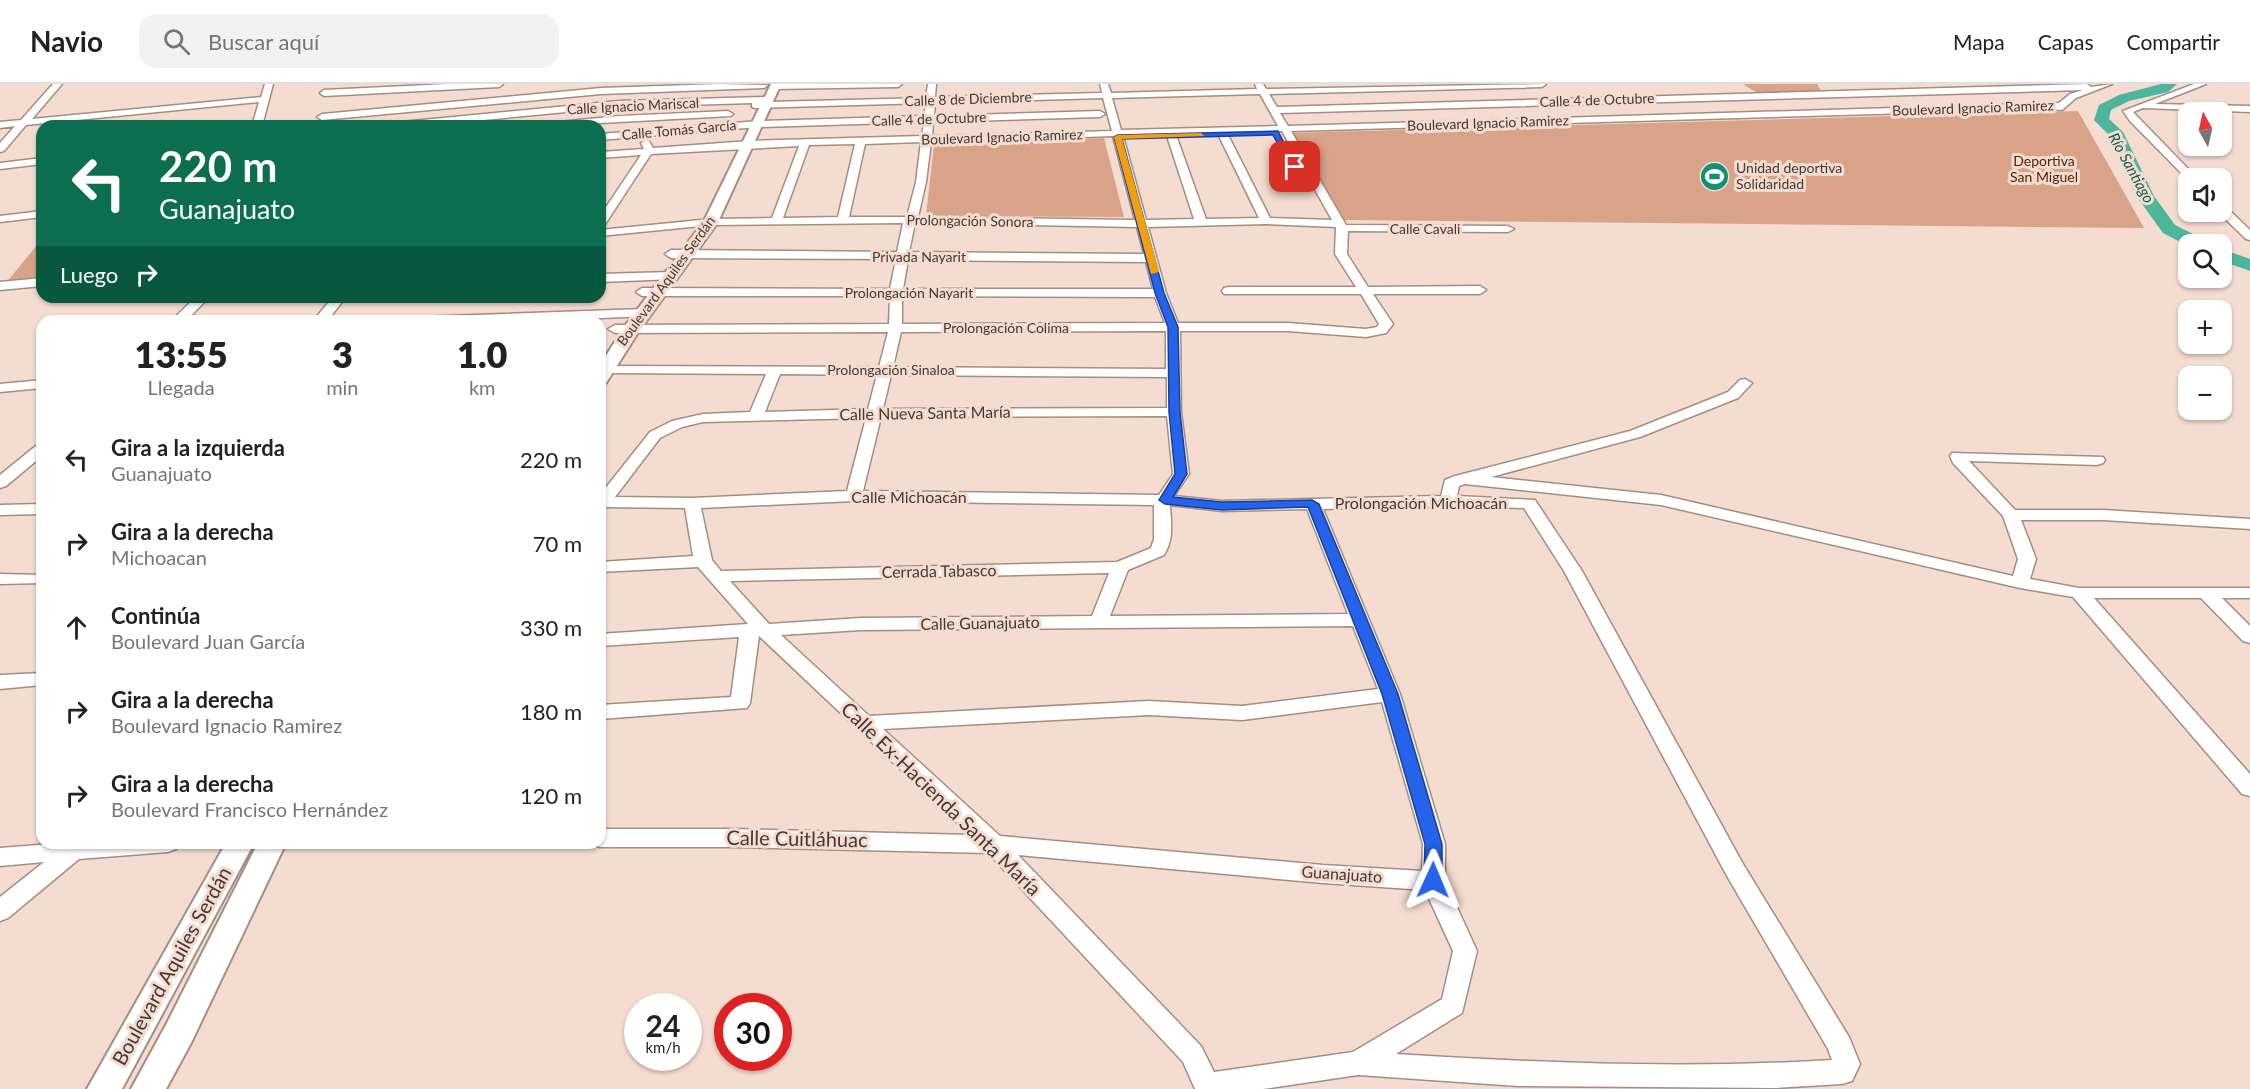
<!DOCTYPE html>
<html lang="es">
<head>
<meta charset="utf-8">
<style>
	body { margin:0; font-family:Lato,sans-serif; background:#f2f2f2; color:#222; height:100vh; display:flex; flex-direction:column; font-size:22px; white-space:nowrap }
	* { box-sizing:border-box; margin:0 }
	p { font-size:20px; color:#767676 }
	.icon { flex:none; width:33px; height:33px; fill:none; stroke:currentColor; stroke-width:2; stroke-linecap:round; stroke-linejoin:round }
	.map { position:relative; flex:1; overflow:hidden }
	.side { position:absolute; left:36px; top:231px; width:570px; height:534px; display:flex; flex-direction:column; background:#fff; border-radius:18px; box-shadow:0 2px 4px #0004 }
	.side>* { flex:none }
	.banner { position:absolute; left:36px; top:36px; width:570px; height:183px; border-radius:18px; box-shadow:0 2px 4px #0004; background:#0b6e4f; color:#fff; overflow:hidden }
	.needle { width:39px; rotate:352deg }
	.tools { position:absolute; left:2178px; top:18px; display:grid; gap:12px }
	.tools a { display:grid; place-items:center; width:54px; height:54px; border-radius:12px; background:#fff; box-shadow:0 2px 4px #0004; font-size:30px }
	.speed { position:absolute; left:624px; top:909px; display:flex; gap:12px; font-size:30px; font-weight:700; text-align:center }
	.speed>* { display:grid; place-content:center; width:78px; height:78px; border-radius:50%; background:#fff; box-shadow:0 2px 4px #0004; line-height:1 }
	.speed small { font-size:15px; font-weight:400 }
	.speed .limit { border:9px solid #d22; background:#fff; color:#111 }
	.pin { position:absolute; display:grid; place-items:center; width:51px; height:51px; color:#fff; margin:-26px; border-radius:12px; box-shadow:0 3px 9px #0006 }
	.me { position:absolute; width:66px; margin:-33px; rotate:1deg; stroke-linejoin:round; filter:drop-shadow(0 0 4px #0008) }
	.turn { display:flex; align-items:center; gap:21px; height:126px; padding:0 24px; font-size:27px }
	.turn .icon { width:78px; height:78px; stroke-width:2.5 }
	.turn b { display:block; font-size:42px; line-height:51px }
	.then { display:flex; align-items:center; height:57px; padding:0 24px; background:#0003; gap:12px; font-size:22px }
	.eta { display:flex; justify-content:space-evenly; align-items:center; height:102px; text-align:center }
	.eta b { font-size:36px; font-weight:800; line-height:42px }
	ul { padding:0; list-style:none }
	li { display:flex; align-items:center; gap:18px; height:84px; padding:0 24px }
	li div { flex:1 }
	li b { display:block; font-size:22px }
	li em { font-style:normal }
	header { display:flex; align-items:center; gap:36px; box-sizing:border-box; height:84px; padding:0 30px; background:#fff; border-bottom:2px solid #e0e0e0 }
	header strong { font-size:28px }
	nav { display:flex; gap:33px; margin-inline-start:auto; font-size:21px }
	.search { width:420px; height:54px; background:#f2f2f2; display:flex; align-items:center; gap:15px; box-sizing:border-box; padding:0 21px; border-radius:18px; color:#767676; font-size:22px }
	.map>svg:first-child { display:block }
	.green { fill:#d9a38a }
	.lines { fill:none; stroke-linecap:round; stroke-linejoin:round }
	.river { fill:#4db59b; fill-rule:evenodd }
	.minor-casing { stroke:#a48d82; stroke-width:3 }
	.tertiary-casing { stroke:#a48d82; stroke-width:4 }
	.minor { fill:#fff; fill-rule:evenodd }
	.tertiary { fill:#fff; fill-rule:evenodd }
	.route { fill:#2563eb; stroke:#184099; stroke-width:1.5 }
	.slow { fill:#f59e0b }
	.labels { text-anchor:middle; stroke-width:6; stroke-linejoin:round; paint-order:stroke }
	.far-street-label { font-size:14px; fill:#433935; stroke:#f5dcd0 }
	.far-park-label { font-size:14px; fill:#522207; stroke:#f5dcd0 }
	.far-poi-label { font-size:14px; fill:#433935; stroke:#f5dcd0; text-anchor:start }
	.far-water-label { font-size:15px; font-style:italic; fill:#065f4d; stroke:#f5dcd0 }
	.street-label { font-size:16px; fill:#433935; stroke:#f5dcd0 }
	.near-street-label { font-size:20px; fill:#433935; stroke:#f5dcd0 }
</style>
</head>
<body>
<header>
<strong>Navio</strong>
<div class="search"><svg class="icon" aria-label="search" viewBox="0 0 24 24"><circle cx="10" cy="10" r="6"/><path d="M15 15l6 6"/></svg>Buscar aquí</div>
<nav><a>Mapa</a><a>Capas</a><a>Compartir</a></nav>
</header>
<div class="map">
<svg width="2250" height="1005" viewBox="0 0 2250 1005">
	<rect width="100%" height="100%" fill="#f5dcd0"/>
	<path class="green" d="M 1743,0 L 1817,0 L 1821,7 L 1757,9 Z
		M 2078,27 L 2144,144 L 1342,136 L 1289,49 Z
		M 1104,54 L 1124,133 L 926,132 L 934,60 Z
		M 42,155 L 42,195 L 6,199 Z"/>
	<g class="lines">
		<path class="river" d="M 2161,0 L 2177,0 L 2168,8 L 2129,17 L 2111,26 L 2109,35 L 2123,48 L 2154,112 L 2175,141 L 2205,156 L 2207,160 L 2188,160 L 2188,162 L 2163,149 L 2137,113 L 2108,50 L 2094,36 L 2099,21 L 2119,11 Z
			M 2222,165 L 2250,175 L 2250,187 L 2222,177 Z"/>
		<defs>
			<path id="minor" d="M 53,0 L 62,0 L 32,35 L 261,13 L 265,0 L 273,0 L 262,42 L 252,42 L 259,18 L 26,41 L 4,67 L 0,68 L 0,59 L 15,42 L 0,44 L 0,38 L 21,36 Z
				M 448,0 L 503,0 L 499,3 L 324,12 L 320,9 L 324,6 Z
				M 719,0 L 768,1 L 764,4 L 601,10 L 322,36 L 317,33 L 322,30 L 601,4 Z
				M 775,0 L 902,0 L 898,3 L 772,5 L 772,1 Z
				M 928,0 L 936,0 L 935,13 L 1102,9 L 1100,0 L 1108,0 L 1111,9 L 1257,5 L 1255,0 L 1263,0 L 1266,5 L 1546,0 L 1542,3 L 1269,10 L 1277,23 L 2087,0 L 2091,3 L 2112,0 L 2076,14 L 2062,26 L 2048,25 L 1291,47 L 1346,141 L 1508,142 L 1514,145 L 1508,148 L 1348,147 L 1347,170 L 1368,203 L 1480,202 L 1486,206 L 1480,210 L 1373,210 L 1393,240 L 1386,249 L 1366,253 L 1288,247 L 1180,247 L 1181,328 L 1189,390 L 1174,412 L 1222,417 L 1441,412 L 1445,396 L 1455,392 L 1630,347 L 1728,308 L 1740,296 L 1745,295 L 1752,299 L 1738,314 L 1640,353 L 1491,393 L 1661,411 L 2013,492 L 2018,475 L 2003,432 L 1953,379 L 1950,372 L 1952,369 L 2103,373 L 2105,376 L 2103,379 L 2097,381 L 1969,377 L 2015,426 L 2103,426 L 2250,435 L 2250,445 L 2103,436 L 2021,436 L 2036,475 L 2030,495 L 2079,504 L 2250,504 L 2250,514 L 2222,514 L 2250,542 L 2250,559 L 2243,557 L 2201,514 L 2094,514 L 2250,690 L 2250,712 L 2242,710 L 2073,513 L 2020,504 L 1661,421 L 1465,400 L 1459,402 L 1457,412 L 1535,416 L 1582,487 L 1743,780 L 1849,953 L 1860,980 L 1852,997 L 1842,1000 L 1775,1004 L 1518,1002 L 1358,991 L 1263,1005 L 1195,1005 L 1183,978 L 988,769 L 733,763 L 600,763 L 592,760 L 600,759 L 600,745 L 733,745 L 970,751 L 759,552 L 750,619 L 747,624 L 600,635 L 600,621 L 731,613 L 739,553 L 600,562 L 600,550 L 748,540 L 698,483 L 600,488 L 600,478 L 693,472 L 685,424 L 600,423 L 600,411 L 650,348 L 672,337 L 703,330 L 750,328 L 766,290 L 607,289 L 600,285 L 602,282 L 879,283 L 888,248 L 615,249 L 608,245 L 615,241 L 889,240 L 890,212 L 642,212 L 636,208 L 642,204 L 890,205 L 896,175 L 671,174 L 665,170 L 671,166 L 897,168 L 903,139 L 711,141 L 600,152 L 600,146 L 711,135 L 772,134 L 799,62 L 651,70 L 604,142 L 600,143 L 600,132 L 641,71 L 600,74 L 600,68 L 644,65 L 641,59 L 646,56 L 649,57 L 653,64 L 749,57 L 922,52 L 924,38 L 758,43 L 600,56 L 600,50 L 758,37 L 924,32 L 926,19 L 755,24 L 752,23 L 752,19 L 619,23 L 420,42 L 386,42 L 391,39 L 619,17 L 766,13 L 769,14 L 769,18 L 926,14 ZM 2083,6 L 2070,10 L 2059,19 L 1288,42 L 1280,29 ZM 1260,10 L 1278,42 L 1121,46 L 1112,14 ZM 1103,14 L 1112,47 L 932,52 L 933,38 L 1100,33 L 1105,30 L 1100,27 L 934,32 L 935,19 ZM 1282,47 L 1332,136 L 1270,134 L 1227,49 ZM 1219,49 L 1218,50 L 1259,134 L 1206,135 L 1176,51 ZM 1168,51 L 1167,52 L 1194,135 L 1146,136 L 1123,52 ZM 1113,52 L 1135,136 L 918,133 L 926,98 L 931,58 ZM 921,58 L 916,98 L 907,133 L 849,133 L 865,60 ZM 855,60 L 838,133 L 783,134 L 809,61 ZM 915,139 L 1137,143 L 1144,170 L 909,168 ZM 1266,140 L 1336,143 L 1335,170 L 1356,203 L 1228,203 L 1224,204 L 1222,207 L 1224,210 L 1361,210 L 1379,240 L 1377,243 L 1366,245 L 1288,239 L 1178,239 L 1166,209 L 1148,143 ZM 908,176 L 1146,178 L 1153,205 L 903,205 ZM 902,212 L 1155,213 L 1165,239 L 902,240 ZM 1166,247 L 1166,285 L 893,283 L 901,248 ZM 780,290 L 877,291 L 868,325 L 765,328 ZM 891,291 L 1167,293 L 1167,324 L 883,325 ZM 1167,332 L 1173,390 L 1159,411 L 863,407 L 881,333 ZM 866,334 L 847,407 L 692,414 L 615,413 L 660,354 L 682,343 L 703,338 ZM 854,417 L 1154,421 L 1154,455 L 1151,464 L 1117,478 L 721,487 L 712,476 L 701,424 ZM 1170,421 L 1222,427 L 1307,425 L 1348,530 L 1110,532 L 1128,486 L 1164,471 C 1174,455 1171,439 1170,421 ZM 1448,422 L 1524,424 L 1564,487 L 1727,792 L 1828,965 L 1832,976 C 1687,985 1541,979 1396,970 L 1462,929 L 1477,867 L 1445,797 L 1445,760 L 1400,610 L 1323,425 ZM 1109,489 L 1092,532 L 861,534 L 769,540 L 730,497 ZM 1353,542 L 1378,605 L 1242,622 L 1149,617 L 869,632 L 781,551 L 861,546 ZM 1382,618 L 1423,760 L 1422,787 L 1323,781 L 1000,752 L 883,645 L 1149,631 L 1242,636 ZM 1018,771 L 1323,799 L 1425,806 L 1453,867 L 1442,915 L 1353,968 L 1214,988 L 1201,962 Z
				M 2194,0 L 2206,0 L 2155,20 L 2250,22 L 2250,28 L 2143,24 L 2133,28 L 2197,94 L 2188,96 L 2130,37 L 2123,27 Z
				M 728,27 L 733,30 L 731,32 L 544,42 L 549,39 L 619,32 Z
				M 42,74 L 42,80 L 0,85 L 0,79 Z
				M 2222,122 L 2226,123 L 2250,146 L 2250,156 L 2246,155 L 2218,128 L 2222,128 Z
				M 42,127 L 42,133 L 0,138 L 0,132 Z
				M 671,188 L 677,192 L 675,195 L 600,198 L 600,190 Z
				M 42,194 L 42,202 L 0,206 L 0,198 Z
				M 196,213 L 209,213 L 186,237 L 171,237 Z
				M 333,213 L 346,213 L 327,237 L 313,237 Z
				M 644,225 L 650,229 L 649,232 L 530,237 L 413,237 L 420,233 Z
				M 42,296 L 42,304 L 0,308 L 0,300 Z
				M 42,359 L 42,372 L 6,402 L 0,404 L 0,391 L 37,361 Z
				M 42,420 L 42,430 L 0,431 L 0,421 Z
				M 0,490 L 42,491 L 42,499 L 0,500 Z
				M 42,589 L 42,601 L 0,605 L 0,591 Z
				M 63,759 L 179,759 L 176,765 L 168,768 L 79,775 L 8,834 L 0,837 L 0,813 L 44,778 L 0,782 L 0,764 Z"/>
			<path id="tertiary" d="M 771,0 L 781,0 L 718,138 L 639,247 L 606,299 L 600,300 L 600,281 L 625,242 L 704,137 Z
				M 226,759 L 254,759 L 122,1005 L 87,1005 Z
				M 258,759 L 286,759 L 191,959 L 166,1005 L 131,1005 L 167,939 Z"/>
		</defs>
		<use href="#minor" class="minor-casing"/>
		<use href="#tertiary" class="tertiary-casing"/>
		<use href="#minor" class="minor"/>
		<use href="#tertiary" class="tertiary"/>
	</g>
	<path class="route" d="M 1278,47 L 1297,85 L 1292,85 L 1273,51 L 1122,55 L 1164,209 L 1178,243 L 1180,328 L 1187,390 L 1173,413 L 1222,418 L 1312,416 L 1319,420 L 1398,610 L 1442,760 L 1442,796 L 1439,801 L 1433,803 L 1427,801 L 1424,796 L 1425,760 L 1382,610 L 1308,423 L 1222,426 L 1165,420 L 1159,416 L 1175,390 L 1169,328 L 1168,243 L 1155,209 L 1114,53 L 1118,51 Z"/>
	<path class="slow" d="M 1201,49 L 1204,52 L 1122,55 L 1159,188 L 1151,190 L 1114,53 L 1118,51 Z"/>
	<defs>
		<symbol id="stadium-disc" viewBox="-11 -11 22 22"><circle r="9.5" fill="#109076" stroke="#f5dcd0"/><path d="M0-5a6.5 5 0 1 0 0 10a6.5 5 0 1 0 0-10ZM-3.5-1.8h7v3.6h-7Z" fill="#fff"/></symbol>
	</defs>
	<g fill-rule="evenodd">
		<use href="#stadium-disc" x="1698" y="76" width="33" height="33"/>
	</g>
	<g class="labels">
		<g class="far-street-label">
			<text transform="translate(968 15) rotate(-2)" y="5">Calle 8 de Diciembre</text>
			<text transform="translate(1597 16) rotate(-2)" y="5">Calle 4 de Octubre</text>
			<text transform="translate(633 22) rotate(-3)" y="5">Calle Ignacio Mariscal</text>
			<text transform="translate(1973 24) rotate(-2)" y="5">Boulevard Ignacio Ramirez</text>
			<text transform="translate(929 35) rotate(-2)" y="5">Calle 4 de Octubre</text>
			<text transform="translate(1488 39) rotate(-2)" y="5">Boulevard Ignacio Ramirez</text>
			<text transform="translate(679 46) rotate(-5)" y="5">Calle Tomás García</text>
			<text transform="translate(1002 53) rotate(-2)" y="5">Boulevard Ignacio Ramirez</text>
			<text transform="translate(970 137) rotate(1)" y="5">Prolongación Sonora</text>
			<text x="1425" y="150">Calle Cavali</text>
			<text x="919" y="178">Privada Nayarit</text>
			<text transform="translate(666 197) rotate(-54)" y="5">Boulevard Aquiles Serdán</text>
			<text x="909" y="214">Prolongación Nayarit</text>
			<text x="1006" y="249">Prolongación Colima</text>
			<text x="891" y="291">Prolongación Sinaloa</text>
		</g>
		<g class="far-park-label">
			<text x="2044" y="82">Deportiva<tspan x="2044" dy="16">San Miguel</tspan></text>
		</g>
		<g class="far-poi-label">
			<text x="1736" y="89">Unidad deportiva<tspan x="1736" dy="16">Solidaridad</tspan></text>
		</g>
		<g class="far-water-label">
			<text transform="translate(2131 84) rotate(61)" y="5">Río Santiago</text>
		</g>
		<g class="street-label">
			<text transform="translate(925 329) rotate(-1)" y="6">Calle Nueva Santa María</text>
			<text x="909" y="419">Calle Michoacán</text>
			<text x="1421" y="425">Prolongación Michoacán</text>
			<text transform="translate(939 487) rotate(-1)" y="6">Cerrada Tabasco</text>
			<text transform="translate(980 539) rotate(-1)" y="6">Calle Guanajuato</text>
			<text transform="translate(1342 790) rotate(4)" y="6">Guanajuato</text>
		</g>
		<g class="near-street-label">
			<text transform="translate(941 715) rotate(44)" y="7">Calle Ex-Hacienda Santa María</text>
			<text transform="translate(797 755) rotate(1)" y="7">Calle Cuitláhuac</text>
			<text transform="translate(172 882) rotate(-61)" y="7">Boulevard Aquiles Serdán</text>
		</g>
	</g>
</svg>
<div class="tools">
<a><svg class="needle" viewBox="-14 -14 28 28"><path d="M0-13l5 13h-10z" fill="#e53935"/><path d="M0 13l5-13h-10z" fill="#767676"/></svg></a>
<a><svg class="icon" aria-label="sound" viewBox="0 0 24 24"><path d="M4 9h4l5-4v14l-5-4H4zM17 9q2 3 0 6"/></svg></a>
<a><svg class="icon" aria-label="search" viewBox="0 0 24 24"><circle cx="10" cy="10" r="6"/><path d="M15 15l6 6"/></svg></a>
<a>+</a>
<a>−</a>
</div>
<div class="speed"><div>24<small>km/h</small></div><div class="limit">30</div></div>
<div class="pin" style="left:1295px;top:83px;background:#d93025"><svg class="icon" aria-label="arrive" viewBox="0 0 24 24"><path d="M6 21V4h12l-3 4 3 4H6"/></svg></div>
<svg class="me" style="left:1433px;top:796px" viewBox="-20 -20 40 40"><path d="M0-17L14 15 0 8-14 15z" fill="#2563eb" stroke="#fff" stroke-width="4"/></svg>
<div class="banner">
<div class="turn"><svg class="icon" aria-label="left" viewBox="0 0 24 24"><path d="M17 20v-9H6M10 6l-5 5 5 5"/></svg><div><b>220 m</b>Guanajuato</div></div>
<div class="then">Luego<svg class="icon" aria-label="right" viewBox="0 0 24 24"><path d="M7 20v-9h11M14 6l5 5-5 5"/></svg></div>
</div>
<section class="side">
<div class="eta">
<div><b>13:55</b><p>Llegada</p></div>
<div><b>3</b><p>min</p></div>
<div><b>1.0</b><p>km</p></div>
</div>
<ul>
<li><svg class="icon" aria-label="left" viewBox="0 0 24 24"><path d="M17 20v-9H6M10 6l-5 5 5 5"/></svg><div><b>Gira a la izquierda</b><p>Guanajuato</p></div><em>220 m</em></li>
<li><svg class="icon" aria-label="right" viewBox="0 0 24 24"><path d="M7 20v-9h11M14 6l5 5-5 5"/></svg><div><b>Gira a la derecha</b><p>Michoacan</p></div><em>70 m</em></li>
<li><svg class="icon" aria-label="ahead" viewBox="0 0 24 24"><path d="M12 20V5M6 11l6-6 6 6"/></svg><div><b>Continúa</b><p>Boulevard Juan García</p></div><em>330 m</em></li>
<li><svg class="icon" aria-label="right" viewBox="0 0 24 24"><path d="M7 20v-9h11M14 6l5 5-5 5"/></svg><div><b>Gira a la derecha</b><p>Boulevard Ignacio Ramirez</p></div><em>180 m</em></li>
<li><svg class="icon" aria-label="right" viewBox="0 0 24 24"><path d="M7 20v-9h11M14 6l5 5-5 5"/></svg><div><b>Gira a la derecha</b><p>Boulevard Francisco Hernández</p></div><em>120 m</em></li>
</ul>
</section>
</div>
</body>
</html>
